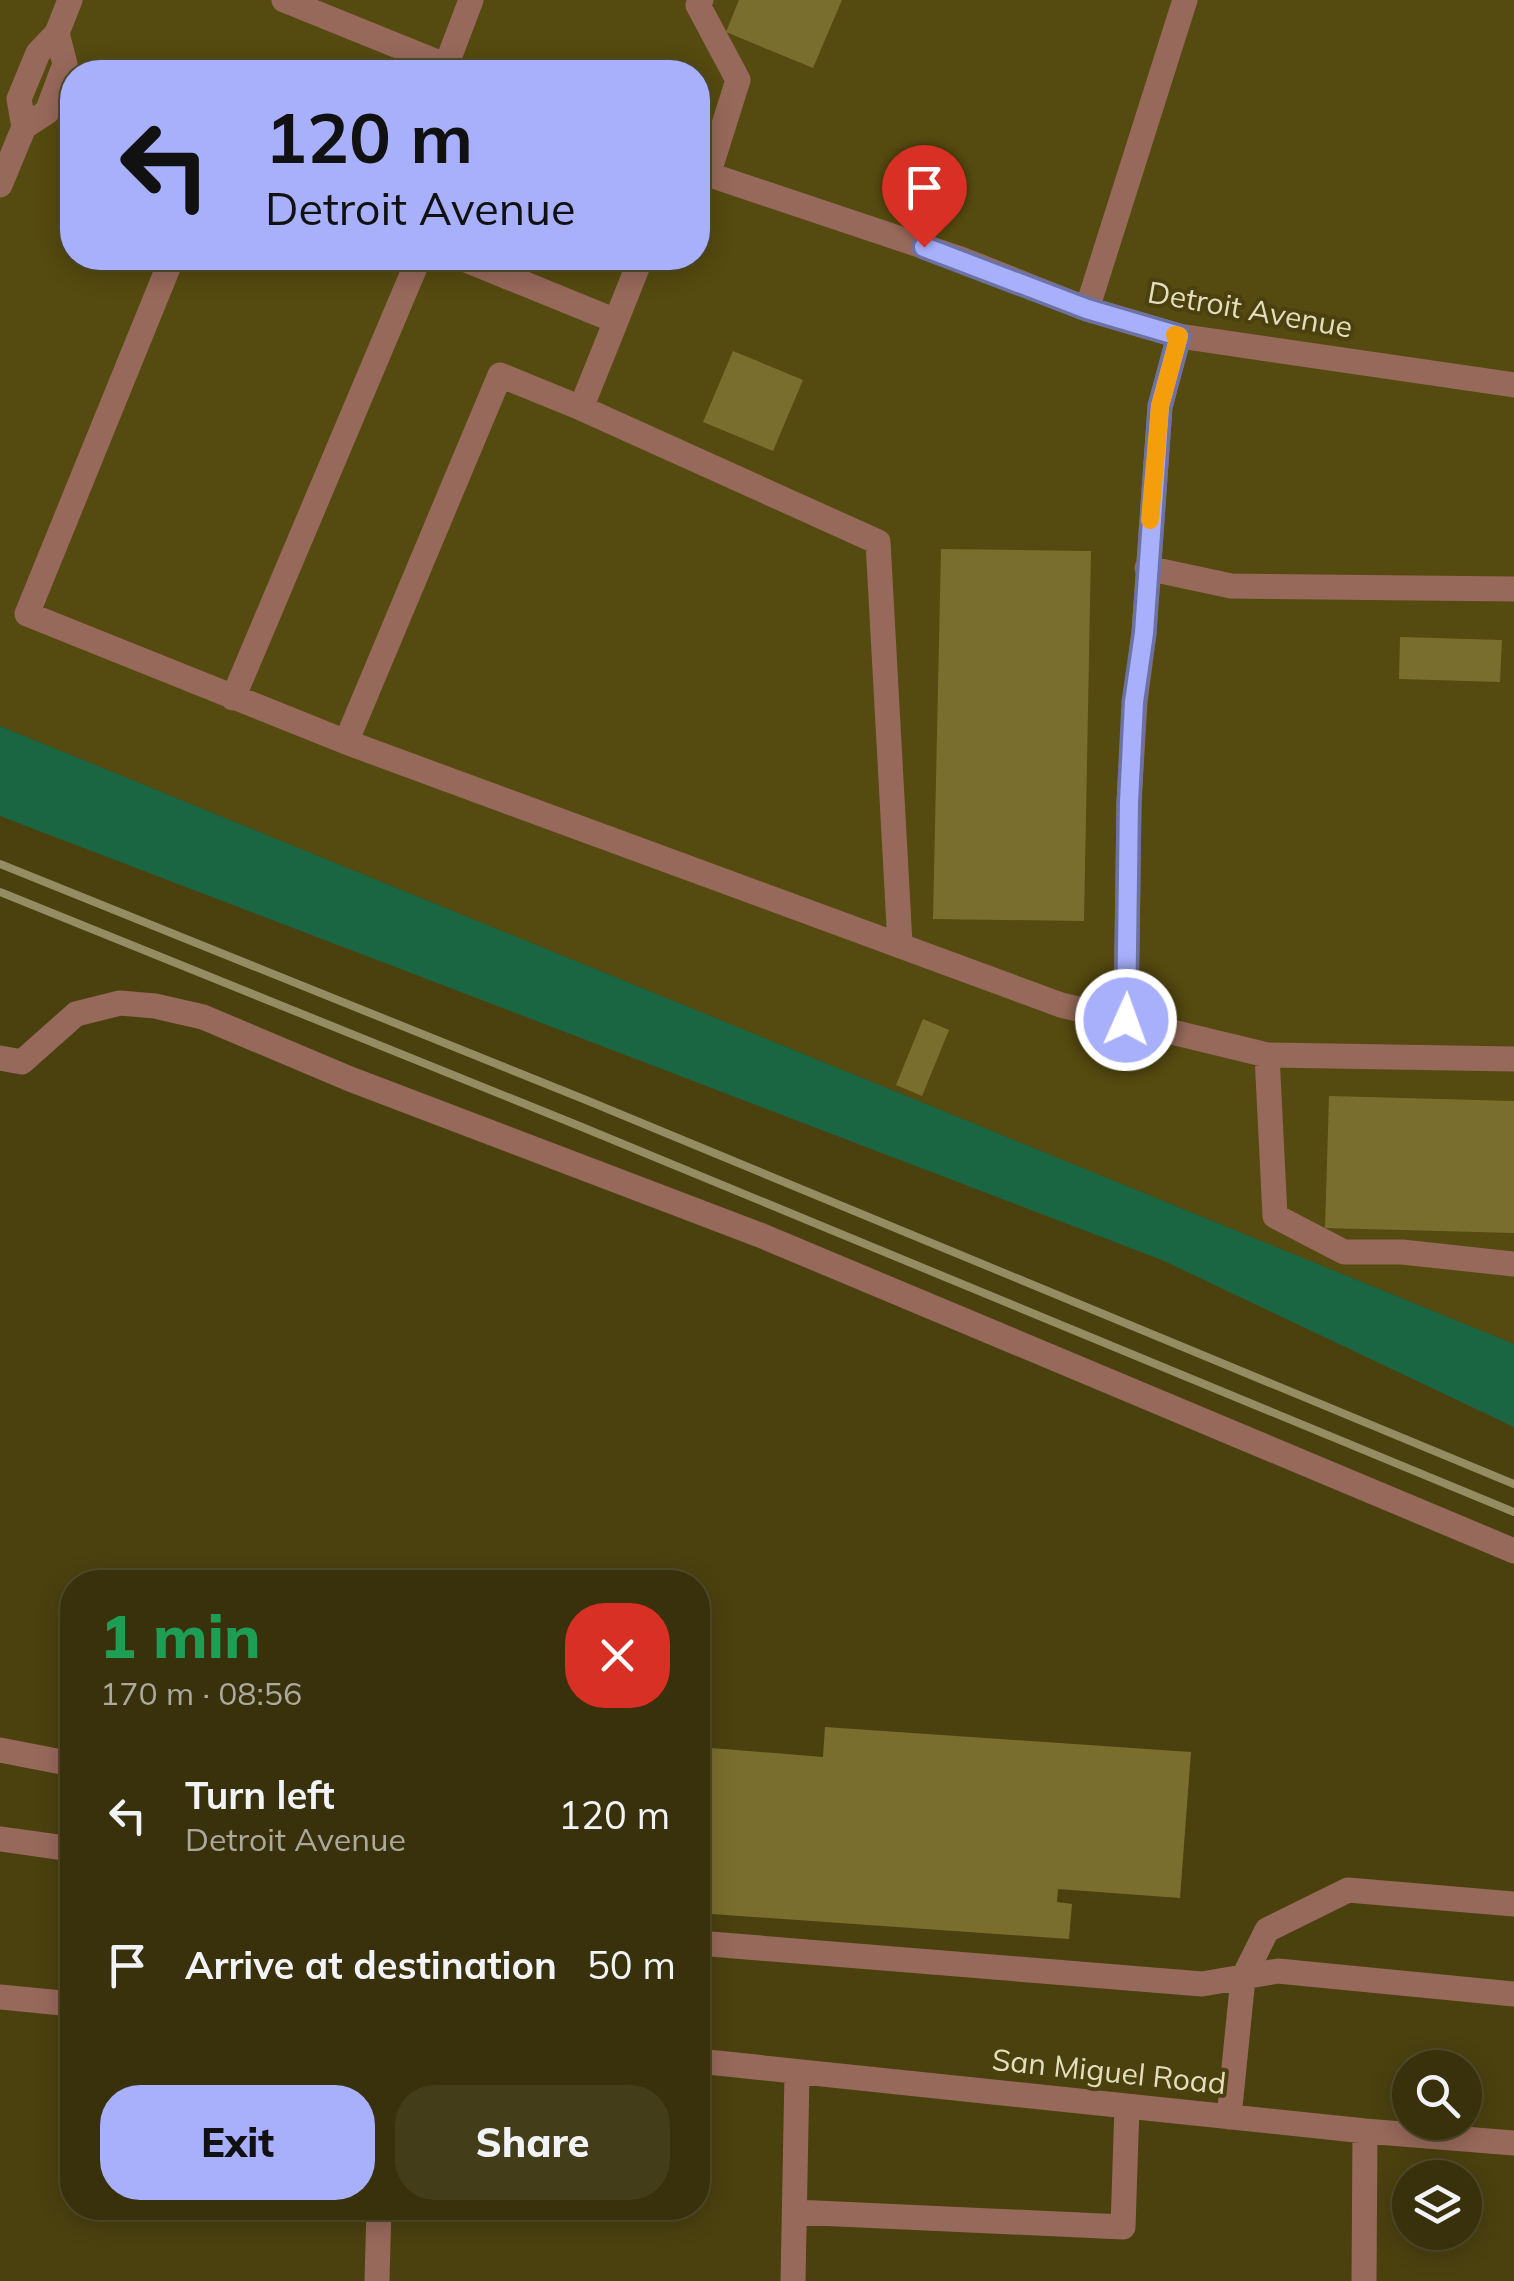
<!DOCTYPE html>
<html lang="en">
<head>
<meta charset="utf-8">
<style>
	body { margin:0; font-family:Mulish,sans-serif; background:#433d19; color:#f1f3f6; height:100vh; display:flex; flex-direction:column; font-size:38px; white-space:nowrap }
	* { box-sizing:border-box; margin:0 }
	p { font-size:32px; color:#aba99d }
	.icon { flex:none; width:55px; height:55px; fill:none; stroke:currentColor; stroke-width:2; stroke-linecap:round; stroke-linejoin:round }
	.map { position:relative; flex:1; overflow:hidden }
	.side { position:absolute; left:60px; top:1570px; width:650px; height:650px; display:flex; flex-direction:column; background:#38310b; border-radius:40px; box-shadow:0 5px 25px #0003,0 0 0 2px #524c2c }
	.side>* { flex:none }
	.top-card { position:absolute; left:60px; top:60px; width:650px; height:210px; border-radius:40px; box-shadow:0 5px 25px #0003,0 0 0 2px #524c2c; background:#a8b0fc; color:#111; overflow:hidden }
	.tools { position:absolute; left:1392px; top:2050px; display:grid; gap:20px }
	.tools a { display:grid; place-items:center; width:90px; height:90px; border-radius:50%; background:#38310b; box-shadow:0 5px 25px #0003,0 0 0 2px #524c2c; font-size:50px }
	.pin { position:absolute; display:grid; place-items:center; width:85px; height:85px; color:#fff; margin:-102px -42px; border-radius:50% 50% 50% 0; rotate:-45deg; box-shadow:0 0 10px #0007 }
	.pin .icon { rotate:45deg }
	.me { position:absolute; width:110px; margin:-55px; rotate:2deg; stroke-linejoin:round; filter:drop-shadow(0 0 8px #0008) }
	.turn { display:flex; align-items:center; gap:35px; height:210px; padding:0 40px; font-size:45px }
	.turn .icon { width:130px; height:130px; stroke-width:2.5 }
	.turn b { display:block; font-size:70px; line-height:85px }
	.round { display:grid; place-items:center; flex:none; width:105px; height:105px; border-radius:40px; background:#433d19 }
	.headline { display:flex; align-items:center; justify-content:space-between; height:170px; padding:0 40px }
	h1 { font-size:60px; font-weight:800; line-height:75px; color:#1e9e55 }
	.primary-button { display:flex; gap:20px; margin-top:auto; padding:20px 40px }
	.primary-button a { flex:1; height:115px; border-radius:40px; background:#a8b0fc; color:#111; font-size:40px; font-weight:800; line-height:115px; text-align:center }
	.primary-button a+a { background:#433d19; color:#f1f3f6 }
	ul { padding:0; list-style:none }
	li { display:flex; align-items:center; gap:30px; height:150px; padding:0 40px }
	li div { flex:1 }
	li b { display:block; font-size:38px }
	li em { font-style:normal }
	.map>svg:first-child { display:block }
	.built { fill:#554a0f; fill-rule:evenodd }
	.green { fill:#1a6643 }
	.building { fill:#7a6e2f }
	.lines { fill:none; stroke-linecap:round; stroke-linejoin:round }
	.minor { stroke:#97695b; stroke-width:25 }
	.rail { stroke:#948c63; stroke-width:8 }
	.route-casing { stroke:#6d72a4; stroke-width:25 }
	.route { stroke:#a8b0fc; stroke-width:18 }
	.slow { stroke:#f59e0b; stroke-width:18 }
	.labels { text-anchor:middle; stroke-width:8; stroke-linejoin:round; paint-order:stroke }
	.street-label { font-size:30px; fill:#e4debe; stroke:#4b410f }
</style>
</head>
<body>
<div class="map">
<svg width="1514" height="2281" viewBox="0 0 1514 2281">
	<rect width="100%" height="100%" fill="#4b410f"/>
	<path class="built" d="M 0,0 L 1514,0 L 1514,1344 L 0,726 ZM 72,72 L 698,72 L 698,258 L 72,258 Z"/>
	<path class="green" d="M 0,726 L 1514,1344 L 1514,1427 L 1162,1260 L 0,816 Z"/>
	<path class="building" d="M 739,0 L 842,0 L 813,68 L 726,32 Z
		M 733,351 L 803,380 L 773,451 L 703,422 Z
		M 941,549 L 1091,551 L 1084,921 L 933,919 Z
		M 1400,637 L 1502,640 L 1500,682 L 1399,679 Z
		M 923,1019 L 949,1030 L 922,1096 L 896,1085 Z
		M 1329,1096 L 1514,1101 L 1514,1233 L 1325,1228 Z
		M 698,1620 L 702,1620 L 702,1703 L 698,1703 Z
		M 825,1727 L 1191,1752 L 1180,1898 L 1058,1889 L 1057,1902 L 1072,1904 L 1069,1939 L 698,1913 L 698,1747 L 823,1757 Z"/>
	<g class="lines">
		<path class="minor" d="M 284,0 L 462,72
			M 701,0 L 698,5 L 738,80 L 708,175
			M 446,66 L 471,0
			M 24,127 L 47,112 L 65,64 L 57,33
			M 698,171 L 961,259 L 1087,309 L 1179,336 L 1514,385
			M 0,185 L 24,127 L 19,99 L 38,53 L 57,33 L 70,0
			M 172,258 L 27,614 L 346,742 L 1061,1005 L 1267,1055 L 1514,1059
			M 461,258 L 616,321 L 641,258
			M 1087,309 L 1185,0
			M 581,408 L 616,321
			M 1147,568 L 1231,586 L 1514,589
			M 233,698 L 419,258
			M 346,742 L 500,375 L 581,408 L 878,542 L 900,944
			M 1126,1021 L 1129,802 L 1135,702 L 1144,633 L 1160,407 L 1179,336
			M 1267,1055 L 1275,1216 L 1344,1252 L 1402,1252 L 1514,1264
			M 0,1058 L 22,1062 L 76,1014 L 120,1003 L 155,1006 L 203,1017 L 350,1079 L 760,1235 L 1514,1551
			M 0,1750 L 72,1764
			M 0,1839 L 72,1849
			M 698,1943 L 1202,1984 L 1278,1971 L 1514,1994
			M 0,1997 L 72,2004
			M 698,2061 L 1365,2131 L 1514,2143
			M 1229,2117 L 1243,1978 L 1267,1930 L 1348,1890 L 1514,1904
			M 795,2212 L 1123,2227 L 1127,2106
			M 377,2281 L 379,2208
			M 793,2281 L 797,2073
			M 1364,2281 L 1365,2131"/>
		<path class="rail" d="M 0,864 L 586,1100 L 1514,1484
			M 0,892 L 577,1125 L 1514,1512"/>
	</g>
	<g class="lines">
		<defs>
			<path id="route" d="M 924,247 L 1087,309 L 1179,336 L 1160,406 L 1144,633 L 1134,702 L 1129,802 L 1126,1020"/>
		</defs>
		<use href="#route" class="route-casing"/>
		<use href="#route" class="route"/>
		<path class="slow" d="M 1150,520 L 1160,406 L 1179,336 L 1175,335"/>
	</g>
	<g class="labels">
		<g class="street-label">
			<text transform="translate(1250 310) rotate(10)" y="10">Detroit Avenue</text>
			<text transform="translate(1109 2072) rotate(6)" y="10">San Miguel Road</text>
		</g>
	</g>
</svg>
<div class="tools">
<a><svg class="icon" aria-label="search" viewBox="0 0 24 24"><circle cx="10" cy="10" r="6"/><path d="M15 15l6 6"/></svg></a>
<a><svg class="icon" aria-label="layers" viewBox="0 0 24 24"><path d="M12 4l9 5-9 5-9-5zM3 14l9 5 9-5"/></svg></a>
</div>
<div class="pin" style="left:924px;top:247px;background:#d93025"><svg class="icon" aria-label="arrive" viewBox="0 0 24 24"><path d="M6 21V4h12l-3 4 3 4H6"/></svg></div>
<svg class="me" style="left:1126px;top:1020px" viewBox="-20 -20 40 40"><circle r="17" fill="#a8b0fc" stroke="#fff" stroke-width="3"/><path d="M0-11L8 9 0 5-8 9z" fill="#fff"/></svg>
<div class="top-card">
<div class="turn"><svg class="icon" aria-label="left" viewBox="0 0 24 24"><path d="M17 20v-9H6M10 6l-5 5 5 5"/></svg><div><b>120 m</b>Detroit Avenue</div></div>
</div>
<section class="side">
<div class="headline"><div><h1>1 min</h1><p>170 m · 08:56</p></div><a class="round" style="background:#d93025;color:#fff"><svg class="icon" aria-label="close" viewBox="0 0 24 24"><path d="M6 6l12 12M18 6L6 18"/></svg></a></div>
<ul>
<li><svg class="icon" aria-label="left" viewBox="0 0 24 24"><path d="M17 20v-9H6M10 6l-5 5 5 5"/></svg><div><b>Turn left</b><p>Detroit Avenue</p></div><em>120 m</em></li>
<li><svg class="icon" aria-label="arrive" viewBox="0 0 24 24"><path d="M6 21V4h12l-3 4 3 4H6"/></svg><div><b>Arrive at destination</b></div><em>50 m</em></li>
</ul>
<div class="primary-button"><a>Exit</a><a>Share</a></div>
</section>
</div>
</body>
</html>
